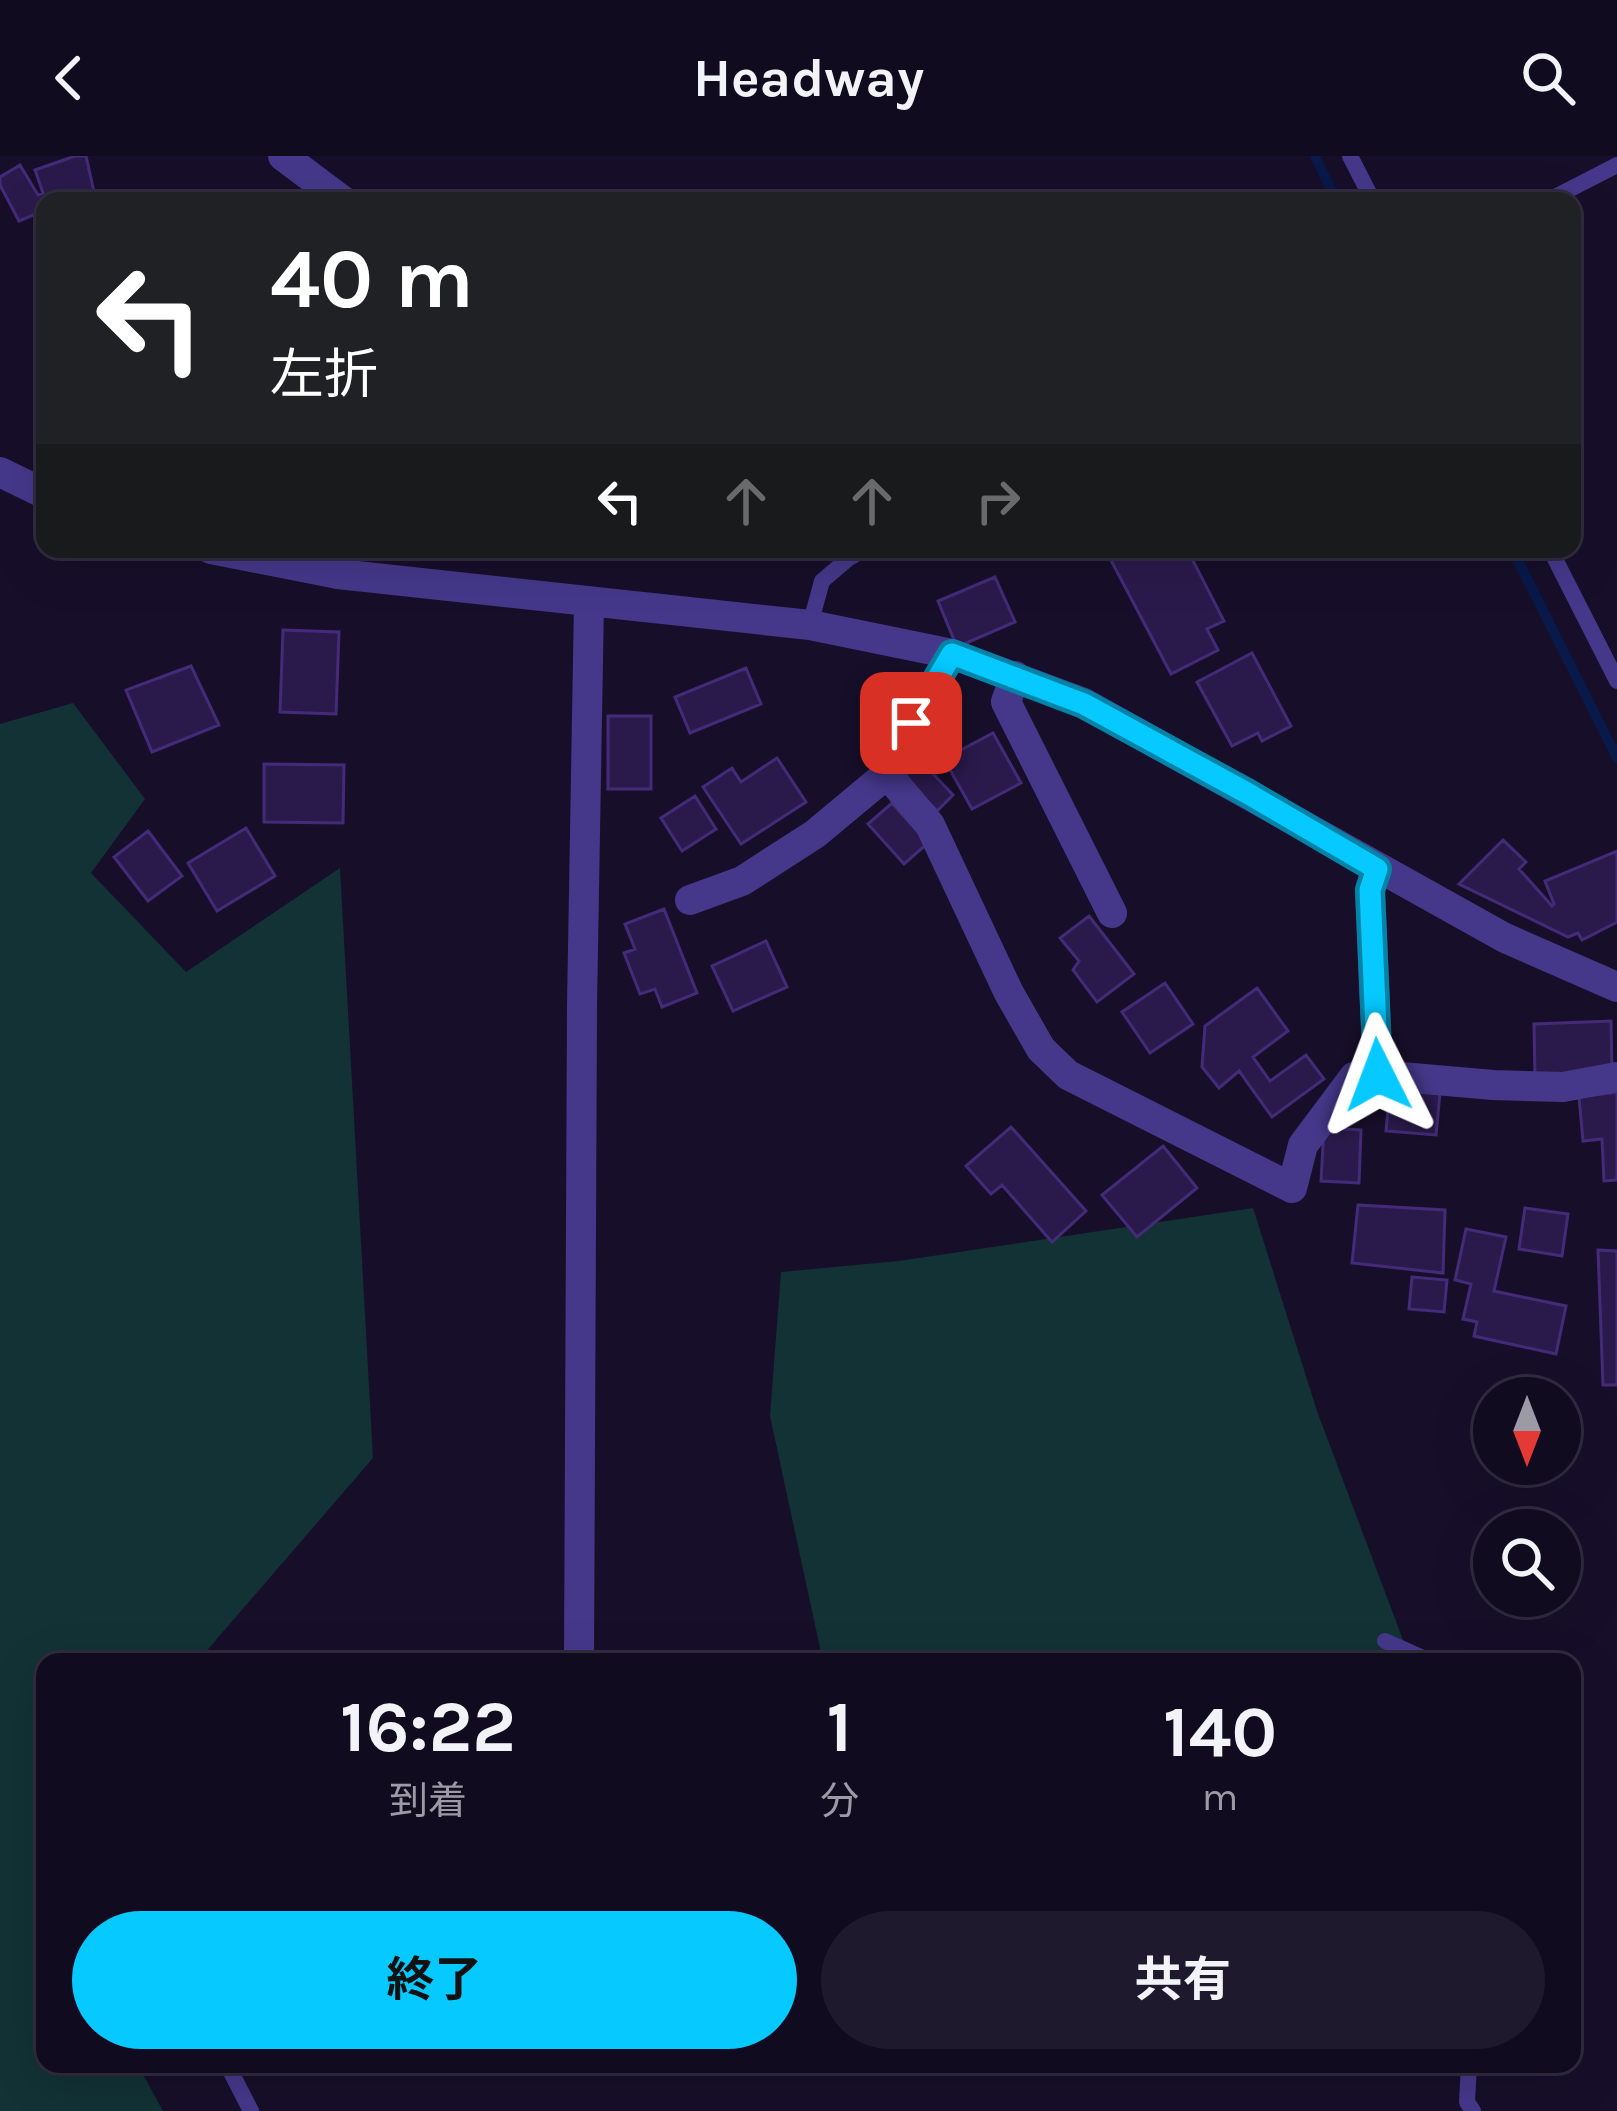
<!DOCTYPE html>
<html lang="ja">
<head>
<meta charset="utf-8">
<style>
	body { margin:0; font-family:Karla,"Noto Sans JP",sans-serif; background:#1e192d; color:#f1f3f6; height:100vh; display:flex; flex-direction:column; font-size:45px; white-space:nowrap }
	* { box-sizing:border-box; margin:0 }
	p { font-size:39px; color:#9c9ba5 }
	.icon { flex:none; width:66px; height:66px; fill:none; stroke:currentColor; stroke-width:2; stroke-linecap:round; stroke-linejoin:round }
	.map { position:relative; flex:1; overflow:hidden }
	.drawer { position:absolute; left:36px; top:1497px; width:1545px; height:420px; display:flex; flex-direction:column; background:#110b20; border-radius:24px; box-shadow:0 12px 48px #0002,0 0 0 3px #302b3e }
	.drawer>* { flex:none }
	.hud { position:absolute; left:36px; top:36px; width:1545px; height:366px; border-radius:24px; box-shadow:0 12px 48px #0002,0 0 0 3px #302b3e; background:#202124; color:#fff; overflow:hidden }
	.needle { width:78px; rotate:180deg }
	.buttons { position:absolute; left:1473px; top:1221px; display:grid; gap:24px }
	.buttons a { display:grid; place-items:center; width:108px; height:108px; border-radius:50%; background:#110b20; box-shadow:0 12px 48px #0002,0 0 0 3px #302b3e; font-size:60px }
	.pin { position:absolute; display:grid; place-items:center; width:102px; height:102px; color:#fff; margin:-51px; border-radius:24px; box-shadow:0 6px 18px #0006 }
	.me { position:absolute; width:132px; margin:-66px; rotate:357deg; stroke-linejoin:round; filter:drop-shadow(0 0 9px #0008) }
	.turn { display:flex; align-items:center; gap:42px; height:252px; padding:0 36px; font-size:54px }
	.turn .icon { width:156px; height:156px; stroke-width:2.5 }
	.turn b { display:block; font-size:84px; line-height:102px }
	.lanes { display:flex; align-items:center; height:114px; padding:0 36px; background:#0003; justify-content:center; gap:60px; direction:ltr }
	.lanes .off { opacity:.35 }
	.eta { display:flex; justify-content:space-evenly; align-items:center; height:204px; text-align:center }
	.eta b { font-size:72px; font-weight:700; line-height:84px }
	.button { display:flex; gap:24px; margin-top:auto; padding:24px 36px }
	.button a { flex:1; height:138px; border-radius:72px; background:#05c9ff; color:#111; font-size:48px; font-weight:700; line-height:138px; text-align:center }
	.button a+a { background:#1e192d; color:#f1f3f6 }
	header { display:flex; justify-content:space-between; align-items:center; height:156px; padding:0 36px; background:#110b20; font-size:54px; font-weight:700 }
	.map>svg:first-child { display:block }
	.green { fill:#123235 }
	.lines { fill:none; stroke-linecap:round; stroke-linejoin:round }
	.stream { stroke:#08194a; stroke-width:10 }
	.building { fill:#2a1a4c; stroke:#442b79; stroke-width:3 }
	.service { stroke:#45388b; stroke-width:16 }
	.minor { stroke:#45388b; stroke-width:30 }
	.tertiary { stroke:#45388b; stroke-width:30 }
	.route-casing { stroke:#0383a6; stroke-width:30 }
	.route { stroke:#05c9ff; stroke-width:21 }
</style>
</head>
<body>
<header><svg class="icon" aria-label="back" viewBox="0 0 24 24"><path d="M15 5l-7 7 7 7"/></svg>Headway<svg class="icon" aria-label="search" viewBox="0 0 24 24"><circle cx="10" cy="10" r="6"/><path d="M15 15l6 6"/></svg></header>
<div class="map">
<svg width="1617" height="1955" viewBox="0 0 1617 1955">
	<rect width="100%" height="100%" fill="#170f2a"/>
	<path class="green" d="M 73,547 L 145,643 L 91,717 L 186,816 L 340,712 L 373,1302 L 197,1506 L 45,1506 L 45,1667 L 41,1671 L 45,1679 L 45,1908 L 142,1908 L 144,1920 L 163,1955 L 0,1955 L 0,568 Z
		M 1253,1052 L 1317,1255 L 1403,1484 L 1417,1506 L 823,1506 L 770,1260 L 781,1116 L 899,1105 Z"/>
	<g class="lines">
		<path class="stream" d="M 1315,0 L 1337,45
			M 1512,393 L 1617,602"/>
	</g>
	<path class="building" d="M 75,0 L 86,0 L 96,45 L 45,45 L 45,54 L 19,65 L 0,29 L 0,21 L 20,9 L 38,39 L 43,37 L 35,14 Z
		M 1105,393 L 1187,393 L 1224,465 L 1207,473 L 1218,494 L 1171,518 Z
		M 995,421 L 1015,466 L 957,491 L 938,445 Z
		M 283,474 L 339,476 L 336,558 L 280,556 Z
		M 1252,497 L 1291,570 L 1262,585 L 1258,577 L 1232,590 L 1197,526 Z
		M 191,510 L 219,569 L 152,596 L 126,534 Z
		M 746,512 L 761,548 L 690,577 L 675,541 Z
		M 608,560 L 651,560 L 651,633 L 608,633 Z
		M 993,577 L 1021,627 L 972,653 L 944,603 Z
		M 777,602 L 806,646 L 741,688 L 703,631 L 732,612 L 741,626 Z
		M 920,604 L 953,639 L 937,655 L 904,621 Z
		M 264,608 L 344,609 L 343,667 L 264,666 Z
		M 695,640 L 716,673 L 682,695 L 661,662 Z
		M 892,647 L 928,687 L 904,708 L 868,668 Z
		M 246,672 L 275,720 L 217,755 L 188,707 Z
		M 148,675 L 182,720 L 148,745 L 114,701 Z
		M 1503,684 L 1526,706 L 1519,713 L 1552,750 L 1554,748 L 1545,725 L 1617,695 L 1617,766 L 1582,784 L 1578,777 L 1568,781 L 1459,728 Z
		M 664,753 L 697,837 L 662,851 L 655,833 L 640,838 L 624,797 L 635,793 L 625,768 Z
		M 1089,760 L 1134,818 L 1097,846 L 1073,814 L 1079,805 L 1060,782 Z
		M 766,785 L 787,831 L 733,855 L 712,810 Z
		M 1165,827 L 1193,868 L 1150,897 L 1122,856 Z
		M 1257,832 L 1288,875 L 1253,901 L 1270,925 L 1306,899 L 1324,923 L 1272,961 L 1239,915 L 1219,932 L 1202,911 L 1205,870 Z
		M 1611,865 L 1612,919 L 1535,922 L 1534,868 Z
		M 1390,932 L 1440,937 L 1436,979 L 1386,975 Z
		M 1617,936 L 1617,1024 L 1604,1025 L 1602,983 L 1583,985 L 1579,941 Z
		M 1011,971 L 1086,1055 L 1052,1086 L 1002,1029 L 991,1038 L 966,1010 Z
		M 1324,972 L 1361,974 L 1359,1027 L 1321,1025 Z
		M 1163,990 L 1197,1032 L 1137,1081 L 1102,1039 Z
		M 1358,1049 L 1445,1054 L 1443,1117 L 1352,1107 Z
		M 1525,1052 L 1568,1058 L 1562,1100 L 1519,1093 Z
		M 1466,1073 L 1506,1081 L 1494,1135 L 1566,1150 L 1556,1198 L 1474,1180 L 1477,1166 L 1463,1163 L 1471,1128 L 1455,1124 Z
		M 1598,1094 L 1617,1095 L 1617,1229 L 1603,1229 Z
		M 1412,1121 L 1447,1124 L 1444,1156 L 1409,1153 Z"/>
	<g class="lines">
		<path class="service" d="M 1350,0 L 1373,45
			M 1547,45 L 1617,9
			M 1550,393 L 1617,525
			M 810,469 L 822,425 L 849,402 L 865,393
			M 1385,1485 L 1432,1506
			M 231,1908 L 232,1918 L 251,1955
			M 1469,1908 L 1467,1946 L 1473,1955"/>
		<path class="minor" d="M 283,0 L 343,45
			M 338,418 L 342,393
			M 952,498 L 891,601 L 887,618 L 930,669 L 1009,837 L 1041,893 L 1068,919 L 1292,1032 L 1303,989 L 1354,921 L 1378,919
			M 1015,520 L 1006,546 L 1112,757
			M 1377,713 L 1370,734 L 1378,919 L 1493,929 L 1563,931 L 1617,921
			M 690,744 L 742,725 L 815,678 L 887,618
			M 579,1506 L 582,850 L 589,446"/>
		<path class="tertiary" d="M 0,316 L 45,338
			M 211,393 L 338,418 L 810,469 L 952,498 L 1084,547 L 1505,782 L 1617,831"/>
	</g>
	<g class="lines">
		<defs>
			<path id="route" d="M 911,567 L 952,498 L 1084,548 L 1247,637 L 1377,713 L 1370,734 L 1378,919"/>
		</defs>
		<use href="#route" class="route-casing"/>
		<use href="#route" class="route"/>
	</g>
</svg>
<div class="buttons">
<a><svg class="needle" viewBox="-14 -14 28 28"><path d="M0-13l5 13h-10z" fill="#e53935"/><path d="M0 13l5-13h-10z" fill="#9c9ba5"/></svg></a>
<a><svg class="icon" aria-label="search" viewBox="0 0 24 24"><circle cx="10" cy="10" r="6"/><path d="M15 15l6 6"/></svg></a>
</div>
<div class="pin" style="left:911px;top:567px;background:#d93025"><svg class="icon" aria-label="arrive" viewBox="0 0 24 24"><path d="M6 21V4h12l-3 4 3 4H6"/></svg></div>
<svg class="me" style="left:1378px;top:919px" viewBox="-20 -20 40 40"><path d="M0-17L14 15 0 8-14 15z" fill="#05c9ff" stroke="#fff" stroke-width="4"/></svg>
<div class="hud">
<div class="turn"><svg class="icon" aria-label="left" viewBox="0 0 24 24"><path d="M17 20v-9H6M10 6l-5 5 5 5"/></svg><div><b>40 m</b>左折</div></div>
<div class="lanes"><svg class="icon" aria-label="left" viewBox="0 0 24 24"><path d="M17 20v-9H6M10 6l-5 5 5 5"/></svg><svg class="icon off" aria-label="ahead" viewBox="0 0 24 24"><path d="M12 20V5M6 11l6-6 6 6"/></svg><svg class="icon off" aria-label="ahead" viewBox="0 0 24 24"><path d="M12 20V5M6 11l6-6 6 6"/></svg><svg class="icon off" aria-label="right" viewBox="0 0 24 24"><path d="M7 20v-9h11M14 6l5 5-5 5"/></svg></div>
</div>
<section class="drawer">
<div class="eta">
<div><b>16:22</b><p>到着</p></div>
<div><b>1</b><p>分</p></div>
<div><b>140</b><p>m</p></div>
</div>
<div class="button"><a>終了</a><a>共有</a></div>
</section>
</div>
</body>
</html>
